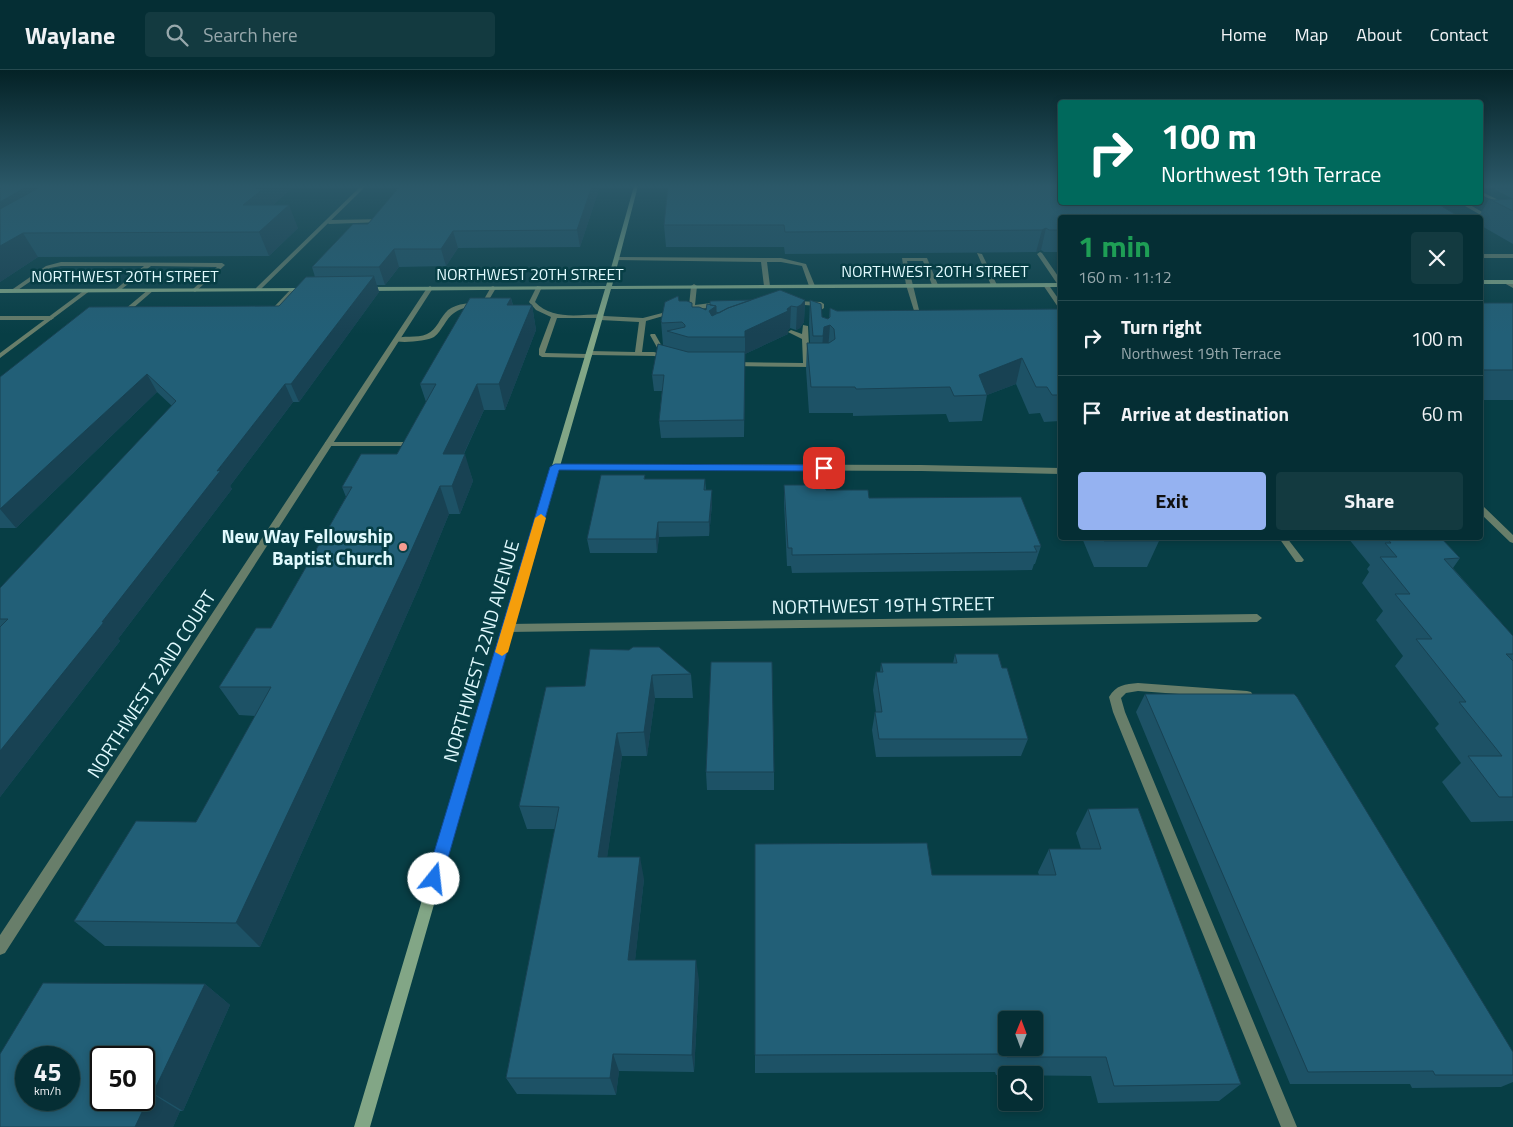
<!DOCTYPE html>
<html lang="en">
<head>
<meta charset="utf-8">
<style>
	body { margin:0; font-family:"Titillium Web",sans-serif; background:#133a40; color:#f1f3f6; height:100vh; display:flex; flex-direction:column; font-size:19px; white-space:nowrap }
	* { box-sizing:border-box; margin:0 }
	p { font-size:16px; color:#97a8ac }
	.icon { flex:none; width:28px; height:28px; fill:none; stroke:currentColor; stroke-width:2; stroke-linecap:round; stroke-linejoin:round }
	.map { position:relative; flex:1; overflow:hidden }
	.sheet { position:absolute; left:1058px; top:145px; width:425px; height:325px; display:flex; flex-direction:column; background:#052e34; border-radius:5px; box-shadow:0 2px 8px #0003,0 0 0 1px #264a4f }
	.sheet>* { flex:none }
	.top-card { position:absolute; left:1058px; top:30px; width:425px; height:105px; border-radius:5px; box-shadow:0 2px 8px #0003,0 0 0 1px #264a4f; background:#00695c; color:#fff; overflow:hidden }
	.needle { width:32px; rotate:1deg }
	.controls { position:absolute; left:998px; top:941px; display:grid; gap:10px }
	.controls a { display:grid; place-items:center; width:45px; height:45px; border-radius:5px; background:#052e34; box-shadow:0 2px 8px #0003,0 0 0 1px #264a4f; font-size:25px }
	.speed { position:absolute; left:15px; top:976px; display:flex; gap:10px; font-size:25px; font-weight:700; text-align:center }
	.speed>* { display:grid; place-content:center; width:65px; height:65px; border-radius:50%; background:#052e34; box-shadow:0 2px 8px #0003,0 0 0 1px #264a4f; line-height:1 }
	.speed small { font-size:12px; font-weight:400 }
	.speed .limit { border:2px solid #111; border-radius:8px; background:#fff; color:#111 }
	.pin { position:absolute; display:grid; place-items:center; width:42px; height:42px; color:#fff; margin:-21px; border-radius:10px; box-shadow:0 2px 8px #0006 }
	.me { position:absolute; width:55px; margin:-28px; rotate:16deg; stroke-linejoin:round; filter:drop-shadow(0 0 4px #0008) }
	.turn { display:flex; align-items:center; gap:18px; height:105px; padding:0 20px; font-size:22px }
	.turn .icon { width:65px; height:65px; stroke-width:2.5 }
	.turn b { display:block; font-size:35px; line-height:42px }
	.round { display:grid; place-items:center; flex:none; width:52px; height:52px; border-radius:5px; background:#133a40 }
	.head { display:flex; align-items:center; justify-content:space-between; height:85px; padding:0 20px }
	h1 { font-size:30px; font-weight:700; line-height:38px; color:#1e9e55 }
	.button { display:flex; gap:10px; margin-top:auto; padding:10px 20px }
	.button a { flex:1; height:58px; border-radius:5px; background:#95b2f1; color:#111; font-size:20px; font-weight:700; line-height:58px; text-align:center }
	.button a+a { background:#133a40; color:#f1f3f6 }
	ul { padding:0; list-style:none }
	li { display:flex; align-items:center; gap:15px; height:75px; padding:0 20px; border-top:1px solid #264a4f }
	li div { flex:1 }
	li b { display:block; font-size:19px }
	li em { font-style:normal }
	header { display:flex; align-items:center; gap:30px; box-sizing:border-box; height:70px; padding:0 25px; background:#052e34; border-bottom:1px solid #264a4f }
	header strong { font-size:24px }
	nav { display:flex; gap:28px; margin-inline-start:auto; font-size:18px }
	.search { width:350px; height:45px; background:#133a40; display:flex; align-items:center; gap:12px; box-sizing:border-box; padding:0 18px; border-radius:5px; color:#97a8ac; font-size:19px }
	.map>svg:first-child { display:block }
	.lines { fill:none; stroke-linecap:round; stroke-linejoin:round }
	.lane { fill:#687e6a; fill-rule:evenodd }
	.street { fill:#687e6a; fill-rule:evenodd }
	.secondary { fill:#82a686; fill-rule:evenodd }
	.wall { fill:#1d5266 }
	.shaded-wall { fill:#184253 }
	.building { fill:#225f77; stroke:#184253; fill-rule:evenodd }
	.route { fill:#1a73e8; stroke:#114b97 }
	.slow { fill:#f59e0b }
	.poi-dot { fill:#f59c91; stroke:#073e45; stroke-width:2 }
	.labels { text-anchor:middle; stroke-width:5; stroke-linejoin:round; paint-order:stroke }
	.far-street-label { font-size:16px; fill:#e1fafe; stroke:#073e45 }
	.poi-label { font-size:19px; font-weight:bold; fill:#e1fafe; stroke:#073e45; text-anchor:end }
	.street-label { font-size:19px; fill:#e1fafe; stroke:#073e45 }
</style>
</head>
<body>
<header>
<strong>Waylane</strong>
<div class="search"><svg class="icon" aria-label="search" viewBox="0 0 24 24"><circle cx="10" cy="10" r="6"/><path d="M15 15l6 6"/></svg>Search here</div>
<nav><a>Home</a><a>Map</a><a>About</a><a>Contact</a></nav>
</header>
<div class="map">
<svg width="1513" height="1057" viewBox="0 0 1513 1057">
	<rect width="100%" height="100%" fill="#073e45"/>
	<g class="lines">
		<path class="lane" d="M 1480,116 L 1513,116 L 1513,117 L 1480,118 Z
			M 1480,121 L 1513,137 L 1513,141 L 1480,124 Z
			M 1458,132 L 1465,132 L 1496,150 L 1493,152 L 1480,152 L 1480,148 L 1486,148 Z
			M 385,149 L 386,150 L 383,152 L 329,154 L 326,152 L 329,150 Z
			M 1040,182 L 1042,183 L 1060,209 L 1060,216 L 1058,215 L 1037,184 Z
			M 977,183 L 982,184 L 997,215 L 996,216 L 991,215 Z
			M 1480,184 L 1513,184 L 1513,188 L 1480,188 Z
			M 617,187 L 781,188 L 806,194 L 815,216 L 812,218 L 809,216 L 802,196 L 781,192 L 767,192 L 770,216 L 767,218 L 764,216 L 761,192 L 615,190 L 615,188 Z
			M 902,188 L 927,188 L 938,215 L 935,217 L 932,215 L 923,191 L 907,191 L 921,248 L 916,247 L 906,215 Z
			M 61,192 L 222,193 L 225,195 L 195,222 L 192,220 L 193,219 L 217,197 L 151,196 L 118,222 L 116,221 L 116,219 L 144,196 L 61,196 L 50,198 L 15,222 L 10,221 L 46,196 Z
			M 1504,211 L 1513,213 L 1513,218 L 1504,213 Z
			M 1046,213 L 1048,214 L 1060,231 L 1060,238 L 1058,237 L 1043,215 Z
			M 694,214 L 697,216 L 695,235 L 711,233 L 714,235 C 707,240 699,238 690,239 C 675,242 661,247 646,251 L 642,282 L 654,282 L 670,287 L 670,289 L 654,286 L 592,285 L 591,287 L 589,288 L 542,287 L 539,285 L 539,279 L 551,247 L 536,240 L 529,232 L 537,216 L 542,217 L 535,232 C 552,250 578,245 601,244 L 604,246 L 643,248 L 689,236 L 691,216 ZM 557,248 L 597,248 L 600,250 L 639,252 L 635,282 L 590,281 L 588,282 L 587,284 L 545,283 Z
			M 493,216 L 496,218 L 487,233 C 476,236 463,236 454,243 C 446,248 442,261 434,267 C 427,271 399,274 393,270 C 402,264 417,269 427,264 C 437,260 440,247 448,240 C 457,233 472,233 483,231 L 491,217 Z
			M 292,218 L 297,219 L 277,241 L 267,241 L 267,239 L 273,238 Z
			M 149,219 L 154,220 L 132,239 L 135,241 L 134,242 L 124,242 L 124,240 Z
			M 793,231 L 821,232 L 824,234 L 824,238 L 821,240 L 819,239 L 818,236 L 791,234 L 790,233 Z
			M 0,246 L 51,246 L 54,248 L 51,250 L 0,250 Z
			M 803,255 L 808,256 L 810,297 L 732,296 L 728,294 L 732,292 L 803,293 L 802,269 L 788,262 L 791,260 L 802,264 Z
			M 651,264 L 655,264 L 664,280 L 663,281 L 659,281 L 650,265 Z
			M 325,372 L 415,372 L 419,374 L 415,376 L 325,376 Z
			M 1480,435 L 1483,436 L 1513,465 L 1513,473 L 1510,472 L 1480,443 Z
			M 1279,468 L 1287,468 L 1304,490 L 1302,492 L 1296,492 Z
			M 1138,613 L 1247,621 L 1251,622 L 1253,625 L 1251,628 L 1247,629 L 1138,621 L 1126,623 L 1121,628 L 1125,642 L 1297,1057 L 1281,1057 L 1113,642 L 1109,627 C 1116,615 1125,614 1138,613 Z"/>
		<path class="street" d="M 361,116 L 366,116 L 260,220 L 256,220 L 256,218 Z
			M 430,216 L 433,218 L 5,883 L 0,885 L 0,865 L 427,218 Z
			M 86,219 L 91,220 L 0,288 L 0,283 Z
			M 555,394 L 921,395 L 1060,398 L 1060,404 L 921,401 L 552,399 L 552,395 Z
			M 1257,544 L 1262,548 L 1257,552 L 508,562 L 504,561 L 503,558 L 504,555 L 508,554 Z"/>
		<path class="secondary" d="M 634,116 L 638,116 L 612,216 L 1060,213 L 1060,217 L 611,219 L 370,1057 L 354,1057 L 605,219 L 366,221 L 363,219 L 366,217 L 606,216 Z
			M 1480,210 L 1513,210 L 1513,214 L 1480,214 Z
			M 308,218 L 309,219 L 306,221 L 0,223 L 0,219 Z"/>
	</g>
	<path class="wall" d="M 0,116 L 294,116 L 273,135 L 298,158 L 269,186 L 38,187 L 0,212 Z
		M 400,116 L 600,116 L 580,177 L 458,178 L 446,196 L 399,197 L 385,215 L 377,215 L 379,222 L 299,332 L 293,332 L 230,416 L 232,419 L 118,569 L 120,571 L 0,727 L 0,518 L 172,336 L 157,322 L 16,458 L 0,458 L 0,307 L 279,236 L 315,207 L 312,197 L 368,154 Z
		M 1496,116 L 1513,116 L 1513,129 L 1494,119 Z
		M 1489,129 L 1494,130 L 1513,129 L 1513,174 L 1480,155 L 1480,148 L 1478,148 Z
		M 1060,148 L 1060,182 L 1044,182 L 1041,180 L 1036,182 L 785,184 L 784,177 L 666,177 L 664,155 Z
		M 511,228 L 513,235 L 532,235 L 536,260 L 505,340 L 484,340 L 464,384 L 473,411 L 460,444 L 449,444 L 419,517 L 260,877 L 105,876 L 74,851 L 196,752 L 255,646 L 239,645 L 219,617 L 271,558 L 346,427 L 342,417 L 397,384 L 426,332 L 420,314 Z
		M 805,230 L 804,252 L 800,258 L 796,260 L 790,258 L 788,260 L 788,264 L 745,284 L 744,367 L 661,368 L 659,351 L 662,321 L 654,321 L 652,305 L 663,275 L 661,251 L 679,231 L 692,237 L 706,240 L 710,235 Z
		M 810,230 L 822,247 L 828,249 L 829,248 L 830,238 L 837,241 L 1060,239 L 1060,351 L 1044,352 L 1040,343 L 1029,344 L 1016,314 L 987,325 L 982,351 L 949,352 L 946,344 L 853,346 L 853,343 L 809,343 L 806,299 L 807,273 L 810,273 L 809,254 Z
		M 1480,233 L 1513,233 L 1513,330 L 1480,330 Z
		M 645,405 L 645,409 L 705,409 L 706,420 L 712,434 L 709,466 L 659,467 L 657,483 L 590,483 L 587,469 Z
		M 784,415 L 826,420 L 869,428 L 1041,476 L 1035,494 L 1034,494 L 1032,500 L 792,503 L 791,496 L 787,496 L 784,433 Z
		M 1082,468 L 1157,468 L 1159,471 L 1147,497 L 1094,497 Z
		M 1348,468 L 1442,468 L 1441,468 L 1460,488 L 1453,498 L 1513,566 L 1513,751 L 1471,752 L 1442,712 L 1461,693 L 1435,658 L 1439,654 L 1395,596 L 1403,586 L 1376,550 L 1383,541 L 1362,513 L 1369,502 L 1367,499 L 1370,495 Z
		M 590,579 L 691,604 L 693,628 L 655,628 L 647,686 L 622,686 L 607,787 L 644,809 L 635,890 L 699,910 L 694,1002 L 619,1001 L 616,1025 L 517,1024 L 506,1008 L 555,759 L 527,759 L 519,736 L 585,616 Z
		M 955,584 L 1002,598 L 1028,669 L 1021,686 L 876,687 L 872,660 L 875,642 L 876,642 L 873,620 L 876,602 L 880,602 L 881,593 L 953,593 Z
		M 1145,624 L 1513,982 L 1513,1012 L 1501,1017 L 1412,1018 L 1410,1014 L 1290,1014 L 1136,642 Z
		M 706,702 L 774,702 L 774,720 L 707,720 Z
		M 1088,739 L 1241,1014 L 1219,1031 L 1098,1033 L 1091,1006 L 996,1005 L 995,1002 L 755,1003 L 755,774 L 932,805 L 1039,805 L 1038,802 L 1049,779 L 1081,779 L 1076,763 Z
		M 205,914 L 230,935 L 183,1041 L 180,1041 L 173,1057 L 0,1057 Z"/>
	<path class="shaded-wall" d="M 28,116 L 80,116 L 0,164 L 0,132 Z
		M 259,116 L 294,116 L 270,138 L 243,135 L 256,119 Z
		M 592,116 L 600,116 L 580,177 L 577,160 Z
		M 289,135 L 298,158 L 269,186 L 259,162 Z
		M 1046,158 L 1041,180 L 1036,182 L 1042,160 Z
		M 453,161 L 458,178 L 446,196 L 441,179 Z
		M 23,163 L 38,187 L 0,212 L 0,176 Z
		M 394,179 L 399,197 L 385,215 L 379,197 Z
		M 374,206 L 379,222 L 299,332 L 291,314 Z
		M 511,228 L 516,252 L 507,235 Z
		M 805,230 L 804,252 L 800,258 L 796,260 L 797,237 Z
		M 532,235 L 536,260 L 505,340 L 499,314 Z
		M 716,236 L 717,258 L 709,241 Z
		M 791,236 L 790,258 L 788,260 L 788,264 L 745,284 L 745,291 L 745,261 L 787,239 Z
		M 830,255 L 828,280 L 821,291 L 823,266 L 824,257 Z
		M 745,282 L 745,298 L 744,367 L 744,350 Z
		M 1022,288 L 1016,314 L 987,325 L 979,305 Z
		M 147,304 L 157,322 L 16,458 L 0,439 Z
		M 285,314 L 293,332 L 230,416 L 232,419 L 118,569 L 120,571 L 0,727 L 0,681 L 102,552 L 217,401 Z
		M 477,314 L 484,340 L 451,411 L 443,384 Z
		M 465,384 L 473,411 L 460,444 L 452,416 Z
		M 440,416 L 449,444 L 419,517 L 260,877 L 236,853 Z
		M 712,420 L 712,434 L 709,466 L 709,452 Z
		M 658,452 L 659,467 L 657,483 L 656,469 Z
		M 652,605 L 655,628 L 647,686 L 644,662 Z
		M 617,663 L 622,686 L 604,809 L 598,787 Z
		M 640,787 L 644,809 L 633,910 L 628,890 Z
		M 696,890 L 699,910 L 694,1002 L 692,985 Z
		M 205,914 L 230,935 L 183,1041 L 153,1023 Z
		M 613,984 L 619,1001 L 616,1025 L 610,1008 Z
		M 151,1023 L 180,1041 L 173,1057 L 135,1057 Z"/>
	<path class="building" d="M 0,116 L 28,116 L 0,132 Z
		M 42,116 L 259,116 L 256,119 L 263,119 L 243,135 L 289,135 L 259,162 L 23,163 L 0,176 L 0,139 Z
		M 400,116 L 592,116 L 577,160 L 453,161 L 441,179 L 394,179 L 379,197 L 312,197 L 353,154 L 368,154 Z
		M 668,116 L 1060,116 L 1060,132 L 1435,132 L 1461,148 L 1060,148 L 1060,160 L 1049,160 L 1046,158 L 1042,160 L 785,162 L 784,155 L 664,155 Z
		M 1489,129 L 1494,130 L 1513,129 L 1513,141 Z
		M 374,206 L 291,314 L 285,314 L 217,401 L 221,400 L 102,552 L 104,552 L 0,681 L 0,557 L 8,549 L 0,549 L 0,518 L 176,331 L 147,304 L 0,439 L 0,307 L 89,237 L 279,236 L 306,207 Z
		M 780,220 L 805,230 L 801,235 L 797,237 L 791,236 L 787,239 L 788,241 L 745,261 L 745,267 L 688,267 L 667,261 L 685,257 L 685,255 L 682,252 L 662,253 L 661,251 L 665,232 L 678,226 L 679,231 L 687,231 L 692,233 L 692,237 L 699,237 L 706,240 L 707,234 L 716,236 L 709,241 L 712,246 L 728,238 Z
		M 470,228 L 511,228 L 507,235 L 532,235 L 499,314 L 477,314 L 443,384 L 465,384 L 452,416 L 440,416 L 408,488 L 236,853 L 74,851 L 136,751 L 196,752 L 271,617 L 219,617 L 256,558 L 271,558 L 352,417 L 342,417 L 361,384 L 397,384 L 436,314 L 420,314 Z
		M 750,230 L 751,230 L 728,238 L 719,243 L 716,242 L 716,236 L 710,235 L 710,231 Z
		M 810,230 L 821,234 L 822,247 L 828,249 L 830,247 L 830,238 L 837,241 L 1060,239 L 1060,325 L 1052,325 L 1047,317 L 1036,317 L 1022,288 L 979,305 L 987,325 L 954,326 L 950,317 L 856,319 L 855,317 L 811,317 L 807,273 L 829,273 L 835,269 L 834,259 L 830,255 L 824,257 L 823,266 L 813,266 Z
		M 1480,233 L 1513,233 L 1513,300 L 1480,300 Z
		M 658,274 L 688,282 L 745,282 L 744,350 L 659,351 L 664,305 L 652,305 Z
		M 601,405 L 645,405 L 644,409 L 705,409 L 704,420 L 712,420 L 709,452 L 658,452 L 656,469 L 587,469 Z
		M 784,415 L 825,415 L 826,420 L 868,420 L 869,428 L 1021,427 L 1041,476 L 1034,476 L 1037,482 L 792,485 L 792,478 L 788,478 Z
		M 1103,468 L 1157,468 L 1159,471 L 1104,471 Z
		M 1387,468 L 1441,468 L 1460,488 L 1444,489 L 1513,566 L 1513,584 L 1506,584 L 1513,591 L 1513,727 L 1499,727 L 1468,686 L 1502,686 L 1459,632 L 1466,632 L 1416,569 L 1432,569 L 1395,524 L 1410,524 L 1380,487 L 1397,487 L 1385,473 L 1391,473 Z
		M 633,577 L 659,577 L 691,604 L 652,605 L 644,662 L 617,663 L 598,787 L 640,787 L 628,890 L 696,890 L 692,985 L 613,984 L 610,1008 L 506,1008 L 559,737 L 519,736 L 546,617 L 585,616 L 590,579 L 629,580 Z
		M 955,584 L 998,584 L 1002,598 L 1007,598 L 1028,669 L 879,669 L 875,642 L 882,642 L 876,602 L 883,602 L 881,593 L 957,593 Z
		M 711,592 L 772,592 L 774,702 L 706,702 Z
		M 1145,624 L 1294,624 L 1297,627 L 1513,982 L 1513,1005 L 1435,1005 L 1433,1001 L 1308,1002 Z
		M 1138,738 L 1241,1014 L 1114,1016 L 1106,987 L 1007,987 L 1007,984 L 755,985 L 755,774 L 927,773 L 932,805 L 1056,805 L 1049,779 L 1101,779 L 1088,739 ZM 1006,950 L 1034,950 L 1034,978 L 1006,978 Z
		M 43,913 L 205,914 L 153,1023 L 151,1023 L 135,1057 L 0,1057 L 0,984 ZM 26,988 L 69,988 L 69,1030 L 26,1030 ZM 101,988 L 144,988 L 144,1030 L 101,1030 Z"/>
	<linearGradient id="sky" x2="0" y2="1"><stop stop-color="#042226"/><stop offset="0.44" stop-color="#2b5868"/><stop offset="1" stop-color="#2b5868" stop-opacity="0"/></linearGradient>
	<rect width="1513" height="264" fill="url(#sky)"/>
	<path class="route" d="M 555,394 L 824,395 L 829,398 L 824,401 L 559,400 L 442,809 L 440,814 L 434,817 L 429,814 L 426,809 L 550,397 Z"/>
	<path class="slow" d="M 541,444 L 546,448 L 508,582 L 502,586 L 495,582 L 535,448 Z"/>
	<circle class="poi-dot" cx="403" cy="477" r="5"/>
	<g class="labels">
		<g class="far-street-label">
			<text x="935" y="207">NORTHWEST 20TH STREET</text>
			<text x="530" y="210">NORTHWEST 20TH STREET</text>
			<text x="125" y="212">NORTHWEST 20TH STREET</text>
		</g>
		<g class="poi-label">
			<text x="393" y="473">New Way Fellowship<tspan x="393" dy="22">Baptist Church</tspan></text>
		</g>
		<g class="street-label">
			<text transform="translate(883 535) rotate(-1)" y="7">NORTHWEST 19TH STREET</text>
			<text transform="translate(481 581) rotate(-74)" y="7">NORTHWEST 22ND AVENUE</text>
			<text transform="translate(151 614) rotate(-57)" y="7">NORTHWEST 22ND COURT</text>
		</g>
	</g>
</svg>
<div class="controls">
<a><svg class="needle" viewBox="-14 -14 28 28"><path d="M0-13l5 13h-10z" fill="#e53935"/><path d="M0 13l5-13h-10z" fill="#97a8ac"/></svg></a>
<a><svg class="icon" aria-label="search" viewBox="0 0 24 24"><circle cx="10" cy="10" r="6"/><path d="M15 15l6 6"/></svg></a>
</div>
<div class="speed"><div>45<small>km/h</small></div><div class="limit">50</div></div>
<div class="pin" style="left:824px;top:398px;background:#d93025"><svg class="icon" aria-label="arrive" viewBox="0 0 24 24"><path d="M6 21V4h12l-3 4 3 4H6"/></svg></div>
<svg class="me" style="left:434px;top:809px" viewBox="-20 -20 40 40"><circle r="19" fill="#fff"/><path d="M0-13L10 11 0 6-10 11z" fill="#1a73e8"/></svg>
<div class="top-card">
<div class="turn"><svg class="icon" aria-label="right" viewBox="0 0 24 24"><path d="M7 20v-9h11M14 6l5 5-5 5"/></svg><div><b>100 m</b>Northwest 19th Terrace</div></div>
</div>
<section class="sheet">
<div class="head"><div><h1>1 min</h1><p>160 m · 11:12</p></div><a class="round"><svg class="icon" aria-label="close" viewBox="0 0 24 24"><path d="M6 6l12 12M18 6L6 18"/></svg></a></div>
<ul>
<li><svg class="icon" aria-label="right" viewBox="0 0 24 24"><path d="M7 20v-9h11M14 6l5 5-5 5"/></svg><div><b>Turn right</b><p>Northwest 19th Terrace</p></div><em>100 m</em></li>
<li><svg class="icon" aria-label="arrive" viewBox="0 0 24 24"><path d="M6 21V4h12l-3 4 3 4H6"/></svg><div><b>Arrive at destination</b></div><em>60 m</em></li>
</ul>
<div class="button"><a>Exit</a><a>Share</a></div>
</section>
</div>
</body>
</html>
